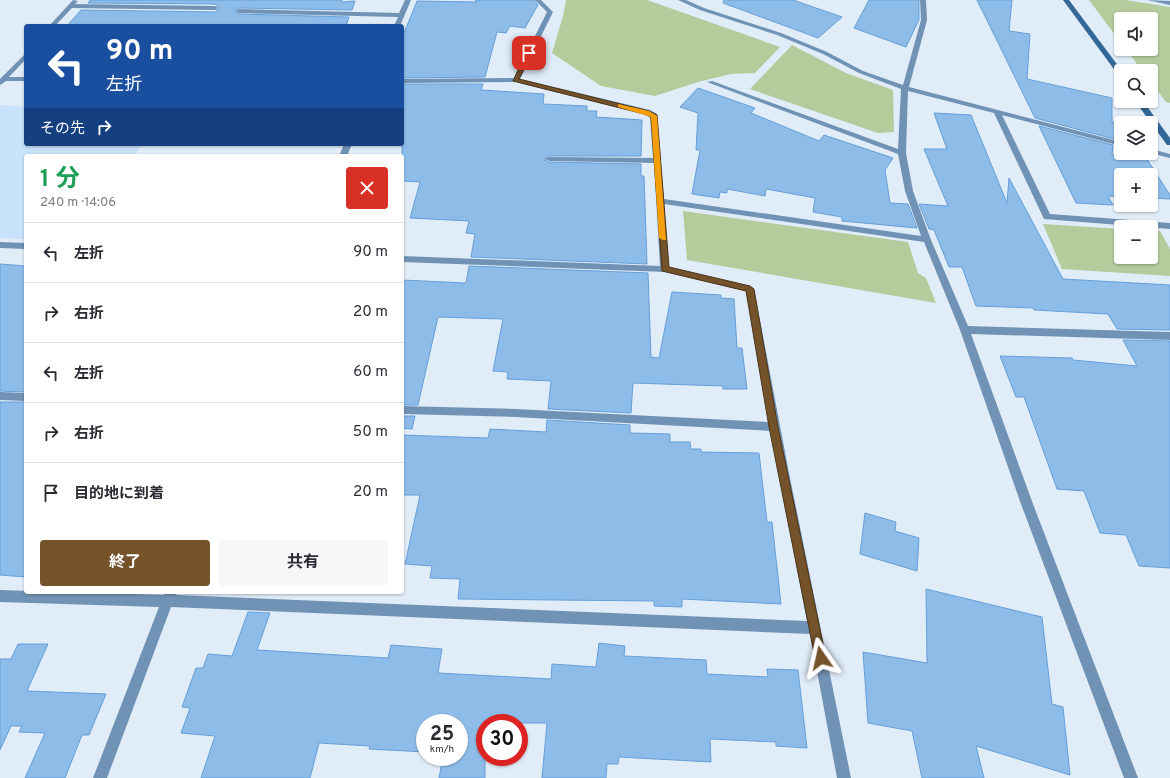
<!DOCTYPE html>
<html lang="ja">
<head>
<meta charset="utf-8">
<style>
	body { margin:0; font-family:Overpass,"Noto Sans JP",sans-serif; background:#f7f7f7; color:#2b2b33; height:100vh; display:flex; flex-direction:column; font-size:15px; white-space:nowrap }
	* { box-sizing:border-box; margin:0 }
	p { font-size:13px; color:#7c7c81 }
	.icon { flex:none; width:22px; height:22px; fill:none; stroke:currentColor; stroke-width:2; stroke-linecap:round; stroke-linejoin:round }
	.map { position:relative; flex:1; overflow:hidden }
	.panel { position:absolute; left:24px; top:154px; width:380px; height:440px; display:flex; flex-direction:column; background:#fff; border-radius:4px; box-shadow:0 1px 3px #0004 }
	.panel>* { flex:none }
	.top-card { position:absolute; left:24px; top:24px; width:380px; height:122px; border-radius:4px; box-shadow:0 1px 3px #0004; background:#1a4fa0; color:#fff; overflow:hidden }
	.buttons { position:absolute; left:1114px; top:12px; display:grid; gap:8px }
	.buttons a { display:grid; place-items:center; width:44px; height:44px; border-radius:4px; background:#fff; box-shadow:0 1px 3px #0004; font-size:20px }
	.speed { position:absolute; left:416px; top:714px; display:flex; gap:8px; font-size:20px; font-weight:700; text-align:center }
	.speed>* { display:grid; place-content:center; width:52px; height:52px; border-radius:50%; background:#fff; box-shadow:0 1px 3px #0004; line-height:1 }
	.speed small { font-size:10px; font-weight:400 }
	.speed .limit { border:6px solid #d22; background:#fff; color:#111 }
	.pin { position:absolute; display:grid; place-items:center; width:34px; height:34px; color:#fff; margin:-17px; border-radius:8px; box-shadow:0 2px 6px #0006 }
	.me { position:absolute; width:44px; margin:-22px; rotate:349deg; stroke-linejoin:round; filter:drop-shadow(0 0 3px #0008) }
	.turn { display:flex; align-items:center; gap:14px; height:84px; padding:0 16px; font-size:18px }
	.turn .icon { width:52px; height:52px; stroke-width:2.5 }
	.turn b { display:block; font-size:28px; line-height:34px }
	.then { display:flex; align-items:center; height:38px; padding:0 16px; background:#0003; gap:8px; font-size:15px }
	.round { display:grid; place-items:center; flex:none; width:42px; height:42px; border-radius:4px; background:#f7f7f7 }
	.head { display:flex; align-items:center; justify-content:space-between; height:68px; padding:0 16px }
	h1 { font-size:24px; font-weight:700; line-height:30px; color:#1e9e55 }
	.action { display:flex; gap:8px; margin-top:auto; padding:8px 16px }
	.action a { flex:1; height:46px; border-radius:4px; background:#74522a; color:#fff; font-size:16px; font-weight:700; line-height:46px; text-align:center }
	.action a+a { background:#f7f7f7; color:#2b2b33 }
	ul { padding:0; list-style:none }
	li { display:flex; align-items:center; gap:12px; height:60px; padding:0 16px; border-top:1px solid #e1e1e2 }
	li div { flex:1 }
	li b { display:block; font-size:15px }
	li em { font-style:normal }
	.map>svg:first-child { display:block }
	.built { fill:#c8e2fc }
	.green { fill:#b5cb9c }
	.building { fill:#8ebce9; stroke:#649fd8 }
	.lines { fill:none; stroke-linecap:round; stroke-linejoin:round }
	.street { fill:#7092b4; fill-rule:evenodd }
	.secondary { fill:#326797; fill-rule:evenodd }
	.route { fill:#74522a; stroke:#4b351b }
	.slow { fill:#f59e0b }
</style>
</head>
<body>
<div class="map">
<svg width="1170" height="778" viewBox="0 0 1170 778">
	<rect width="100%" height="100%" fill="#e0ecf8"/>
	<path class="built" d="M 0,105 L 26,107 L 26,144 L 142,144 L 134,156 L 26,156 L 26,239 L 0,238 Z"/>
	<path class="green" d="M 566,0 L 647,0 L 780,47 L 755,73 L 731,74 L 698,82 L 655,96 L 601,86 L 552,53 L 563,16 Z
		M 1089,0 L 1126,0 L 1170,7 L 1170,103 L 1166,102 L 1151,82 L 1151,71 L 1142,71 L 1126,49 L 1151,49 L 1151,19 L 1121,19 L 1121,43 Z
		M 792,45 L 846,73 L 893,90 L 894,132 L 878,133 L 750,89 Z
		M 683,211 L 908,242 L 918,273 L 926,278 L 936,303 L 687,260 Z
		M 1043,224 L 1121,229 L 1121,257 L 1151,257 L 1151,230 L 1160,231 L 1170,249 L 1170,276 L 1062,269 Z"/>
	<path class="building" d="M 90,0 L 342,0 L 341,2 L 355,1 L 352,10 L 239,8 L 235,11 L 239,14 L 349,17 L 346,26 L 67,26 L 81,10 L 215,12 L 219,8 L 215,4 L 88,3 Z
		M 475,0 L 534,0 L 538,5 L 525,28 L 510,26 L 506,33 L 497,32 L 485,77 L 402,78 L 402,38 L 417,1 L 477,2 Z
		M 724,0 L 793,0 L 842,17 L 818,38 L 723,3 Z
		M 869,0 L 919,0 L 919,20 L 906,47 L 854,28 Z
		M 977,0 L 1012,0 L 1009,31 L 1030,34 L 1027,79 L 1112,98 L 1112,122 L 1115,123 L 1114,139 L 1035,118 Z
		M 402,84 L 483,84 L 481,90 L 544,94 L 543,104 L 587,106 L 587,111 L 597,111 L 596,117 L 642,120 L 641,156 L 549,156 L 544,160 L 549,162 L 641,164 L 641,176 L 644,176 L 647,264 L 471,257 L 475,234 L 466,233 L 469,221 L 410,218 L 420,182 L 402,181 Z
		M 698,88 L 755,108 L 751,113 L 819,141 L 824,135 L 893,158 L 885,170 L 890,203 L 908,204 L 917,228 L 842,221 L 842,217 L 813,212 L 815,198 L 766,189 L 765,196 L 727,189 L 727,193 L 720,192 L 719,198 L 692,194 L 700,150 L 696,150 L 698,113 L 680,107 Z
		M 934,113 L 971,115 L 1007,203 L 1009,178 L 1063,279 L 1170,285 L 1170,330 L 1117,329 L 1108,314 L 1034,310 L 1033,308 L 976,306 L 962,267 L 949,267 L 934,230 L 929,229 L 919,204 L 948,206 L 924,149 L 947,149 Z
		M 1039,126 L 1113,145 L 1112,155 L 1145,156 L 1170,195 L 1170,199 L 1151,198 L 1151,175 L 1121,175 L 1121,197 L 1108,196 L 1113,205 L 1076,203 Z
		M 0,264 L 26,266 L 26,392 L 0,391 Z
		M 469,266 L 648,273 L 651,357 L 659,358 L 672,292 L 721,295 L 721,298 L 734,299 L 737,348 L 742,348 L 747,389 L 723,389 L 723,386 L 633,383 L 631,413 L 548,409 L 551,381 L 507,379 L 508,372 L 493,371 L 503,319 L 438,317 L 418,405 L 402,405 L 402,280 L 466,283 Z
		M 1123,340 L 1170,341 L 1170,568 L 1139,566 L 1126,535 L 1100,533 L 1084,491 L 1057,489 L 1024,397 L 1016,397 L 1000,356 L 1072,358 L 1073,360 L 1137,366 Z
		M 0,402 L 26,402 L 26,577 L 0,575 Z
		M 402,416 L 415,416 L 412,429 L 402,428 Z
		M 547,420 L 630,425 L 630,433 L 670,434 L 670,442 L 690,442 L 691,449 L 701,449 L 701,452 L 759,453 L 767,522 L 772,522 L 781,604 L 682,599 L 682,607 L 654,606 L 654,601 L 458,599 L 460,579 L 430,578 L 432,566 L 405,564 L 420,495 L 402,495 L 402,435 L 488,438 L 490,429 L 546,432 Z
		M 865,513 L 896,522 L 895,531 L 919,538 L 917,571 L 860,554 Z
		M 926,589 L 1042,617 L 1052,704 L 1063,707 L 1070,775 L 976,746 L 984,778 L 922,778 L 912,731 L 868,723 L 863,652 L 927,663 Z
		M 248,612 L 270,613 L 257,650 L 388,658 L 391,645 L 442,649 L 438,673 L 551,679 L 552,664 L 596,667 L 599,643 L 625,646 L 624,656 L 706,660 L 707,674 L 768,677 L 767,669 L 798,670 L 807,748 L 776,746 L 776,742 L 710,739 L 711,762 L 619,757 L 618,764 L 607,764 L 606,778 L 542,778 L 547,723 L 485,723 L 485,778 L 439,778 L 443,757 L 459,757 L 459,723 L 425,723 L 425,752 L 369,749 L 370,746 L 319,743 L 310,778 L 201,778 L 215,736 L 181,733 L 190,708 L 182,707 L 196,668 L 203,668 L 208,654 L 232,656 Z
		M 18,644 L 48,644 L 27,691 L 106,694 L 89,735 L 82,735 L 65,778 L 25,778 L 45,733 L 19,732 L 22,726 L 11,726 L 0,750 L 0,659 L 11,659 Z"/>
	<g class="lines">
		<path class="street" d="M 73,0 L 78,1 L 75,4 L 215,6 L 218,8 L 215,10 L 72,8 L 55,26 L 49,26 Z
			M 405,0 L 411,0 L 400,26 L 394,26 L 398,17 L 239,13 L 236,11 L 239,9 L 399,13 Z
			M 535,0 L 541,0 L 553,12 L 520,79 L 650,110 L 657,114 L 664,199 L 921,236 L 905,191 L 898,154 L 707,82 L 712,81 L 898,149 L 901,89 L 859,73 L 823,54 L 777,35 L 700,10 L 678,0 L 686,0 L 704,8 L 781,33 L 827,52 L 863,71 L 903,85 L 921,20 L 920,0 L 926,0 L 927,20 L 909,87 L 1121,142 L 1121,146 L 1002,115 L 1050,214 L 1170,223 L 1170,229 L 1044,219 L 994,113 L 908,91 L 906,153 L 913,191 L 931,240 L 968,326 L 1170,332 L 1170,340 L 971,334 L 1033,504 L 1138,778 L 1124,778 L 1021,504 L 960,330 L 924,242 L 664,204 L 669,267 L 750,286 L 754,289 L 789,473 L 851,778 L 837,778 L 810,634 L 171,607 L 107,778 L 93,778 L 159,607 L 0,602 L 0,590 L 164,595 L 165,592 L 177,592 L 176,595 L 807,621 L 771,431 L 515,417 L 402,414 L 402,406 L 515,409 L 769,422 L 746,291 L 665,272 L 402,262 L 402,256 L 660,266 L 654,163 L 549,161 L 545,159 L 549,157 L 653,158 L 650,117 L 644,114 L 516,82 L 402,83 L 402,79 L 514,78 L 547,12 Z
			M 1147,0 L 1170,1 L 1170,5 Z
			M 26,53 L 26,59 L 9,77 L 26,77 L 26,81 L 6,81 L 0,85 L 0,79 Z
			M 344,144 L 352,144 L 347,156 L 339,156 Z
			M 1151,149 L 1170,154 L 1170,158 L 1150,153 L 1151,153 Z
			M 0,242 L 26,243 L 26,249 L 0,248 Z
			M 0,392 L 26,393 L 26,401 L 0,400 Z"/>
		<path class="secondary" d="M 1063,0 L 1069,0 L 1122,71 L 1121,77 L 1119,76 Z
			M 1135,101 L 1143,101 L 1170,138 L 1170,145 L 1167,145 Z"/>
	</g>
	<path class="route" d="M 529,51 L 532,53 L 519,79 L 649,111 L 657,115 L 669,267 L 750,286 L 754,289 L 778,427 L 826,658 L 825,662 L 821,663 L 817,662 L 815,658 L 769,427 L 746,291 L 662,271 L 651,117 L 644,114 L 513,81 L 526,53 Z"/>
	<path class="slow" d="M 618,104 L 649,111 L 657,116 L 666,240 L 663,240 L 659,238 L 651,117 L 618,107 Z"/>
</svg>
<div class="buttons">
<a><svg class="icon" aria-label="sound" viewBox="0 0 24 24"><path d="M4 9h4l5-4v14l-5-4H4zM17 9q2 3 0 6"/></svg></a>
<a><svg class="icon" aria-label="search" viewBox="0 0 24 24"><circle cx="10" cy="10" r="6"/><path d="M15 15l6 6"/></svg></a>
<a><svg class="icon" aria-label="layers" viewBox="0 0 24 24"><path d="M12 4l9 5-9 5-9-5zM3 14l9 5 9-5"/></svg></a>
<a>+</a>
<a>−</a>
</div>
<div class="speed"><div>25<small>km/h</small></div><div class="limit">30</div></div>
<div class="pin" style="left:529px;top:53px;background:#d93025"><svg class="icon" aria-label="arrive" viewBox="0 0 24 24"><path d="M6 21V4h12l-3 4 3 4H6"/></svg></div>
<svg class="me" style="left:821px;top:658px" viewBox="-20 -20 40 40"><path d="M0-17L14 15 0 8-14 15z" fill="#74522a" stroke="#fff" stroke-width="4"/></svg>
<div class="top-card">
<div class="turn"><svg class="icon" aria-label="left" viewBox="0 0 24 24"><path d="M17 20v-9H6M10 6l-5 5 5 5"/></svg><div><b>90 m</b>左折</div></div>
<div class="then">その先<svg class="icon" aria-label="right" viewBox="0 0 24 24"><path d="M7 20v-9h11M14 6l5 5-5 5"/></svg></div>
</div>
<section class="panel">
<div class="head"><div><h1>1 分</h1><p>240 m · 14:06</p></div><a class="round" style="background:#d93025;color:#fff"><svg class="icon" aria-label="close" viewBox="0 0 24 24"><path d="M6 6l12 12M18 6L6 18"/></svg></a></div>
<ul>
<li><svg class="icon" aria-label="left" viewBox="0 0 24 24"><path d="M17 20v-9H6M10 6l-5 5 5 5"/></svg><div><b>左折</b></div><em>90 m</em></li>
<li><svg class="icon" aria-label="right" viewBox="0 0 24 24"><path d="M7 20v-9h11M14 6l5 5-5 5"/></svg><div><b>右折</b></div><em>20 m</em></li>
<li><svg class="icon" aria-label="left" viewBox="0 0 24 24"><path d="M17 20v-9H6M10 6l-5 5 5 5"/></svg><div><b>左折</b></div><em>60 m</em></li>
<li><svg class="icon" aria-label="right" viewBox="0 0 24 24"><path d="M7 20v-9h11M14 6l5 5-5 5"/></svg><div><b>右折</b></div><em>50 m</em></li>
<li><svg class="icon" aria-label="arrive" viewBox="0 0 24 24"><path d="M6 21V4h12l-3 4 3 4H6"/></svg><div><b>目的地に到着</b></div><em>20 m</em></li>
</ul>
<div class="action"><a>終了</a><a>共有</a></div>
</section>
</div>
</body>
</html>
